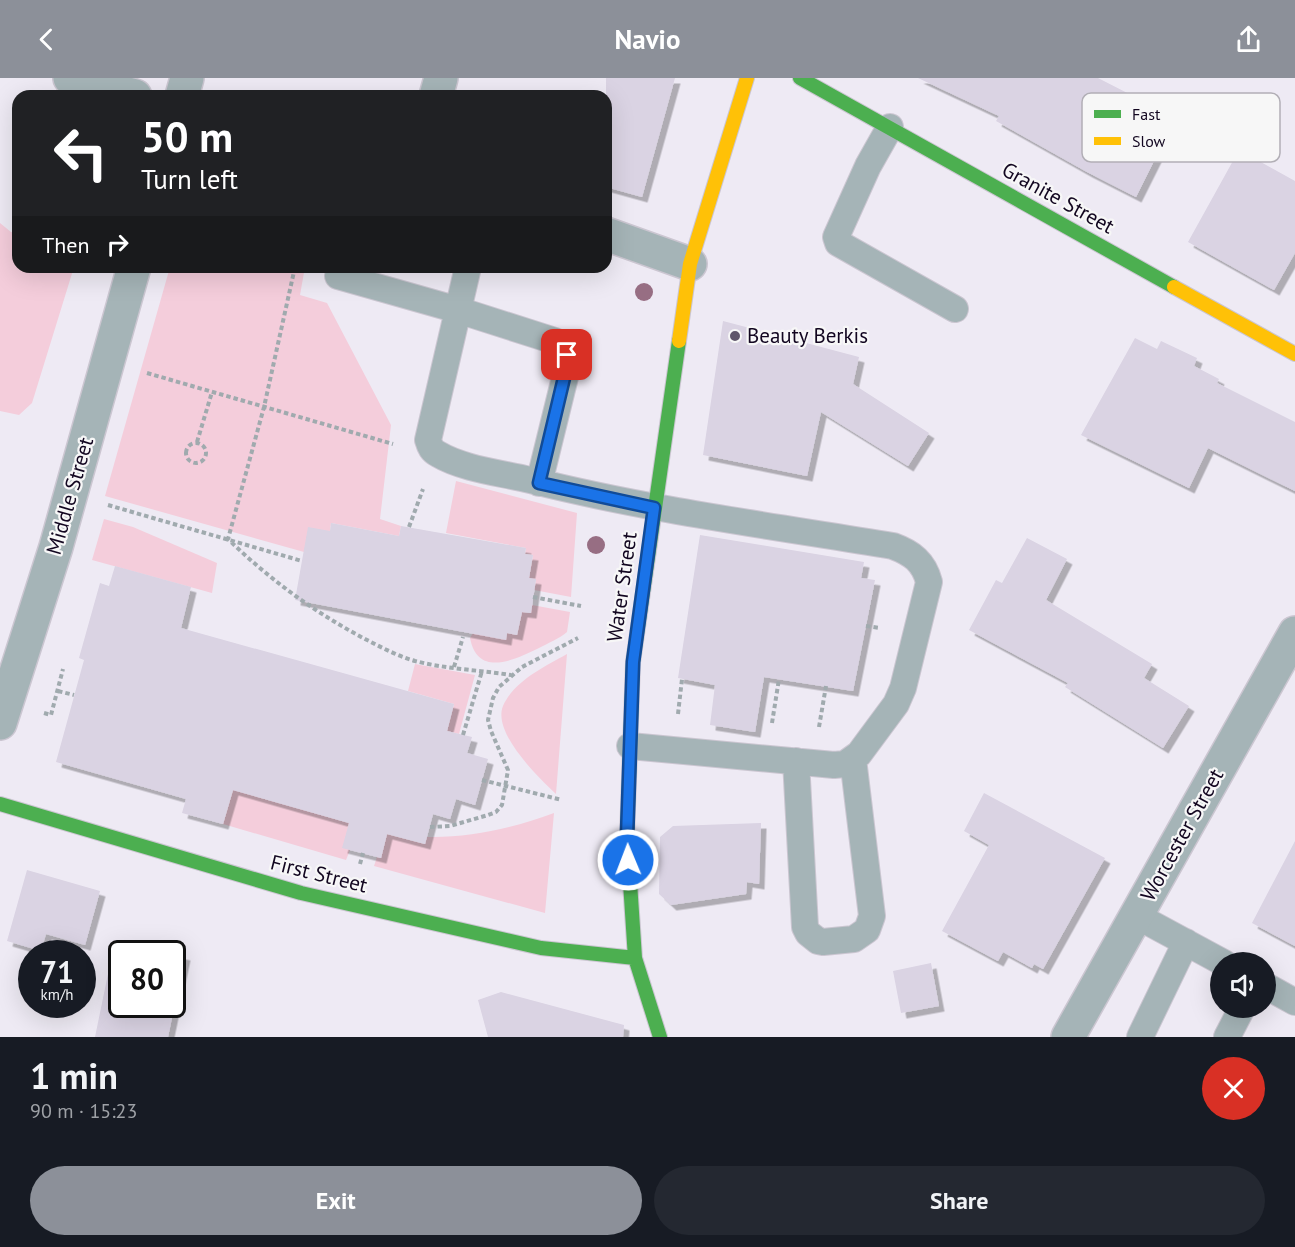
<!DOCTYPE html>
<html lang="en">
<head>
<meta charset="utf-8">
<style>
	body { margin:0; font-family:"PT Sans",sans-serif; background:#242831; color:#f1f3f6; height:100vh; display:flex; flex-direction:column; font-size:22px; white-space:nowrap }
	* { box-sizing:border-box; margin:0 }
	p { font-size:20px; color:#9ea1a6 }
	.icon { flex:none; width:33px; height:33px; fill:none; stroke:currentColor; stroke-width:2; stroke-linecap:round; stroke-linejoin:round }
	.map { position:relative; height:959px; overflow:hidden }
	.sheet { display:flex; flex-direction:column; background:#171b24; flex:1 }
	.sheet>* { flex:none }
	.banner { position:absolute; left:12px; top:12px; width:600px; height:183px; border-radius:18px; box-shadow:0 6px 24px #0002; background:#202124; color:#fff; overflow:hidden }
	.tools { position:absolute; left:1210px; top:874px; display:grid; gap:12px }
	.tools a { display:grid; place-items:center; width:66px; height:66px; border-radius:50%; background:#171b24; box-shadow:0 6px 24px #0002; font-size:30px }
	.speed { position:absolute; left:18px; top:862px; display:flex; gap:12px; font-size:30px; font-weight:700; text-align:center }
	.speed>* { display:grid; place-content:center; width:78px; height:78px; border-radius:50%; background:#171b24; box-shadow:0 6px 24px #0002; line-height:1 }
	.speed small { font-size:15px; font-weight:400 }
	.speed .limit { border:3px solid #111; border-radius:9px; background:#fff; color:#111 }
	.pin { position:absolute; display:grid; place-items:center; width:51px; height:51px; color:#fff; margin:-26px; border-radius:12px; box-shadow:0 3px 9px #0006 }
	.me { position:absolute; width:66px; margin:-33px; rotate:359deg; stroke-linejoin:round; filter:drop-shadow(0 0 4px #0008) }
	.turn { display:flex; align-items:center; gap:21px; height:126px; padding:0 30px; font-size:27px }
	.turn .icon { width:78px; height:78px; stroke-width:2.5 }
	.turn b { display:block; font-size:42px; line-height:51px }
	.then { display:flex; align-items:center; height:57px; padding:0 30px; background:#0003; gap:12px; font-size:22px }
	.round { display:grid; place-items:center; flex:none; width:63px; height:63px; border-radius:32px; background:#242831 }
	.overview { display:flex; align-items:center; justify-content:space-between; height:102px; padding:0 30px }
	h1 { font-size:36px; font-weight:700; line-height:45px }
	.primary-button { display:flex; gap:12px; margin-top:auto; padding:12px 30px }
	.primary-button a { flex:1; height:69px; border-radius:36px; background:#8c9099; color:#fff; font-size:24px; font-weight:700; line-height:69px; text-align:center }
	.primary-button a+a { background:#242831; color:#f1f3f6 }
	header { display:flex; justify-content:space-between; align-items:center; height:78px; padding:0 30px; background:#8c9099; color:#fff; font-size:27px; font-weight:700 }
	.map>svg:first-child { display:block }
	.green { fill:#f4cddb }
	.building { fill:#dad3e3; fill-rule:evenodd; filter:url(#shadow) }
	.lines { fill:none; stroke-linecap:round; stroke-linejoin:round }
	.lane-casing { stroke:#cbc6d1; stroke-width:28 }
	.street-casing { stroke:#cbc6d1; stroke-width:36 }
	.fast-casing { stroke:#cbc6d1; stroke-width:16 }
	.slow-casing { stroke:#cbc6d1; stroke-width:16 }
	.path { stroke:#a0aaae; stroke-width:4; stroke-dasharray:4.5 3; stroke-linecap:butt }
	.lane { stroke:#a5b4b7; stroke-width:26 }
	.street { stroke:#a5b4b7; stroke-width:33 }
	.fast { stroke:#4caf50; stroke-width:14 }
	.slow { stroke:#ffc107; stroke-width:14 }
	.tree { fill:#976e83 }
	.route-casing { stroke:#114b97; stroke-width:15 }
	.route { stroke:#1a73e8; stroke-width:10 }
	.poi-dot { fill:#5f566a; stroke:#f7f7f7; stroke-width:2 }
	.labels { text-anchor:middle; stroke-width:4.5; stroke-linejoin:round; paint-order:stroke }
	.street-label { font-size:21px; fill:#120620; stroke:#f7f7f7 }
	.poi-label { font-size:21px; fill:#120620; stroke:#f7f7f7; text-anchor:start }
	.key { fill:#f7f7f7; stroke:#b2afb6; stroke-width:1.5 }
	.key-label { font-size:16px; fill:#120620 }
</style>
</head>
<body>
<header><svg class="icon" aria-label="back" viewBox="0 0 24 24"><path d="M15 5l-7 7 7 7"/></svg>Navio<svg class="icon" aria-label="share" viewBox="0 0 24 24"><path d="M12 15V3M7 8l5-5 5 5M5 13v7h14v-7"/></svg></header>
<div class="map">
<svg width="1295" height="959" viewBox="0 0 1295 959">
	<defs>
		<filter id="shadow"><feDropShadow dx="5.5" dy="5.5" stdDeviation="0" flood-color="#0004"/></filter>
	</defs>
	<rect width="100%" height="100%" fill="#eeeaf4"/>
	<path class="green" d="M 0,145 L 11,154 L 18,155 L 18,189 L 74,189 L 32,325 L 19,337 L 0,333 Z
		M 170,189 L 305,189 L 300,217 L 327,225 L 391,347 L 380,441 L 401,448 L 399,458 L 331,445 L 330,453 L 304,474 L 105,418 Z
		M 456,403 L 577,435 L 571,519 L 534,512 L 536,502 L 529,500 L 533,477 L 525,476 L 526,470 L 446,455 Z
		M 104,441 L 133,449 L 217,485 L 212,515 L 92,482 Z
		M 532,527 L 570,534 L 567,554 C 559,561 548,565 539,570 C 514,582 478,600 470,560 L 473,555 L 506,561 L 507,555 L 517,557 L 522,534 L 530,535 Z
		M 567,576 L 556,716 C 539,700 492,655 503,628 C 514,603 544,589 567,576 Z
		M 415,586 L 475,597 L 459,656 L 447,653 L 454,626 L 408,613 Z
		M 233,712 L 349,745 L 350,772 L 346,782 L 223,746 Z
		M 554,735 L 545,835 L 374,788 L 377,779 L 381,780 L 387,756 L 425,766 L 427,759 C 470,760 514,750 554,735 Z"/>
	<path class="building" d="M 606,0 L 675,0 L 642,119 L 606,109 Z
		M 918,0 L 1098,0 L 1141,22 L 1133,38 L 1168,55 L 1136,119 L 1087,94 L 996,43 L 999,38 Z
		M 1239,72 L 1295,103 L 1295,175 L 1274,212 L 1188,164 Z
		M 723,243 L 859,279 L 853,306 L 929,355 L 908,388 L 821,334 L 807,398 L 703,377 Z
		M 1135,260 L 1157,271 L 1161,263 L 1197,280 L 1194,288 L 1219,301 L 1217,305 L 1295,344 L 1295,413 L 1208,370 L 1189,410 L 1081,357 Z
		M 331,445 L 399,458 L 401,448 L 526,470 L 525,476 L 533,477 L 529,500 L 536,501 L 531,535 L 522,534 L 517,557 L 507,555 L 506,562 L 295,522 L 308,449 L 330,453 Z
		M 700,457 L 864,484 L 861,500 L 875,502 L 853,613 L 764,599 L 755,654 L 710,647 L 715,607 L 678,600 Z
		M 1027,460 L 1067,481 L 1046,522 L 1152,586 L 1144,600 L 1189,628 L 1163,670 L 1065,609 L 1068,605 L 969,552 L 996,502 L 1002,505 Z
		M 115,488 L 191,509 L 181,550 L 454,626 L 447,653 L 472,659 L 467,675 L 488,681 L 475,727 L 456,721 L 450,741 L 433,736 L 425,766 L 387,756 L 381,780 L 342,770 L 349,745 L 233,712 L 223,746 L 182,735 L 186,721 L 56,684 L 84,582 L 79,580 L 100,505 L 109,508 Z
		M 984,715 L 1105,780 L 1043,891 L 1034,886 L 1032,890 L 1003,874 L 998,883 L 942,853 L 989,767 L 964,753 Z
		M 761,745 L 759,806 L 747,804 L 746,816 L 671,827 L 659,816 L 660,759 L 673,748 Z
		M 1295,763 L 1295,868 L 1252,845 Z
		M 27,792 L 100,813 L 85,867 L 46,856 L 41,873 L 7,863 Z
		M 115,862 L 185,877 L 168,959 L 95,959 ZM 122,876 L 172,876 L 172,927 L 122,927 Z
		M 931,885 L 939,928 L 901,935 L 893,893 Z
		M 501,914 L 624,947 L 623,959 L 488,959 L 478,922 Z"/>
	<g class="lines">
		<defs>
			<path id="lane" d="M 890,49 L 868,88 L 836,159 L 838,165 L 955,231
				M 468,189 L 428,362 C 430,369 432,373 438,376 C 463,391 502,395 530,402 C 649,432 772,448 893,468 C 912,475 924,484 929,504 L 903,610 L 896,626 L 859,676 L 845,686 L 834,687 L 630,668
				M 338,198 L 458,232 L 555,263 L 563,269 L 569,283 L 539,405
				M 796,683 L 805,849 L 808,855 L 818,863 L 823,864 L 854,861 L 867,852 L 872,838 L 853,681
				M 1137,838 L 1224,885
				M 1266,908 L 1295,924
				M 1140,959 L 1186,864
				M 1227,959 L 1242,930"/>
			<path id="street" d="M 70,0 L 135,18
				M 182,18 L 187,0
				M 436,18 L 441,0
				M 606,156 L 690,186
				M 0,645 L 56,469 L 134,189
				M 1068,959 L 1295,555"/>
			<path id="fast" d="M 800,0 L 1174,209
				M 0,726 L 301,815 L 541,870 L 635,880
				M 660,959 L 635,880 L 627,759 L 633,584 L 679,263"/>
			<path id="slow" d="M 1174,209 L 1295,276
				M 679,263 L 690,186 L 747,0"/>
		</defs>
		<use href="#lane" class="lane-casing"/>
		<use href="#street" class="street-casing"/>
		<use href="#fast" class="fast-casing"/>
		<use href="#slow" class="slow-casing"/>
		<path class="path" d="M 295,189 L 264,329 L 228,461 C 269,501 314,534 365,561 C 381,569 397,578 415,583 C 446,591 479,592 511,597
			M 147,295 L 393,366
			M 197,364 L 212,314
			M186 375a10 10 0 1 1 20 0a10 10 0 1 1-20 0Z
			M 108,427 L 302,483
			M 409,449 L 423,411
			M 533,519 L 581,528
			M 866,548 L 880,550
			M 454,589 L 463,559
			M 58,613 L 74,617
			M 44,635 L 51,637 L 63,591
			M 678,636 L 682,601
			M 772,645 L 779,601
			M 819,649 L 826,608
			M 463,657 L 482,593
			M 482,702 L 562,722
			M 430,749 L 450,748 L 488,737 L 496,734 L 502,727 L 508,692 L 491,653 L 488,642 L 493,620 L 499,609 L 522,589 L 578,560
			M 360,786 L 363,775"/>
		<use href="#lane" class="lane"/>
		<use href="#street" class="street"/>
		<use href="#fast" class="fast"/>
		<use href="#slow" class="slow"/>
	</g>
	<g class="tree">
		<circle cx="644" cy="214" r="9"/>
		<circle cx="596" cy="467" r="9"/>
	</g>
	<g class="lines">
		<defs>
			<path id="route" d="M 567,277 L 568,283 L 539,405 L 654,430 L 633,584 L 627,759 L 628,782"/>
		</defs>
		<use href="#route" class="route-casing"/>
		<use href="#route" class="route"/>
	</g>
	<circle class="poi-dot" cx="735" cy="258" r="6"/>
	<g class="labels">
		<g class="street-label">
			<text transform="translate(1058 120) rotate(29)" y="7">Granite Street</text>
			<text transform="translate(70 418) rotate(-74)" y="7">Middle Street</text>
			<text transform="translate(622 509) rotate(-82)" y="7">Water Street</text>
			<text transform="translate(1182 757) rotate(-61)" y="7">Worcester Street</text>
			<text transform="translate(319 796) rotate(14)" y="7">First Street</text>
		</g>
		<g class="poi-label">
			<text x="747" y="265">Beauty Berkis</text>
		</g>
	</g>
	<rect x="1082" y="15" width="198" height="69" rx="9" class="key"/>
	<rect x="1094" y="32" width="27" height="8" fill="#4caf50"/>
	<rect x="1094" y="59" width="27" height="8" fill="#ffc107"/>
	<g class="key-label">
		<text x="1132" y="42">Fast</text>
		<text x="1132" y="69">Slow</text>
	</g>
</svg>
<div class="tools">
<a><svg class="icon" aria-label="sound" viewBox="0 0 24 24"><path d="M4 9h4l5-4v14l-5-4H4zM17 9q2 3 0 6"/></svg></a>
</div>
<div class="speed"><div>71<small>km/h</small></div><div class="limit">80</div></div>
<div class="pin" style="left:567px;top:277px;background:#d93025"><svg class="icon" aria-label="arrive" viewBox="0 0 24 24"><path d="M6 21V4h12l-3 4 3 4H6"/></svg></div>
<svg class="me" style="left:628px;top:782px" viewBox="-20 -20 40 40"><circle r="17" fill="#1a73e8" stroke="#fff" stroke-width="3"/><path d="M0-11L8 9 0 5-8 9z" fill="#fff"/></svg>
<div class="banner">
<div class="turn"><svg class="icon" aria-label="left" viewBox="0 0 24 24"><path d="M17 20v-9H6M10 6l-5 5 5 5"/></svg><div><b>50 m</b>Turn left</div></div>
<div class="then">Then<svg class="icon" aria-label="right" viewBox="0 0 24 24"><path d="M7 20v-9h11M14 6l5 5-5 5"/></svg></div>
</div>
</div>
<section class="sheet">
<div class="overview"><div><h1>1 min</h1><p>90 m · 15:23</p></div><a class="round" style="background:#d93025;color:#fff"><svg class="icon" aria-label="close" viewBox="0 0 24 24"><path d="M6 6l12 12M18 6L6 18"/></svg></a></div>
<div class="primary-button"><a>Exit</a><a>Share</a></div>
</section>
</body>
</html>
